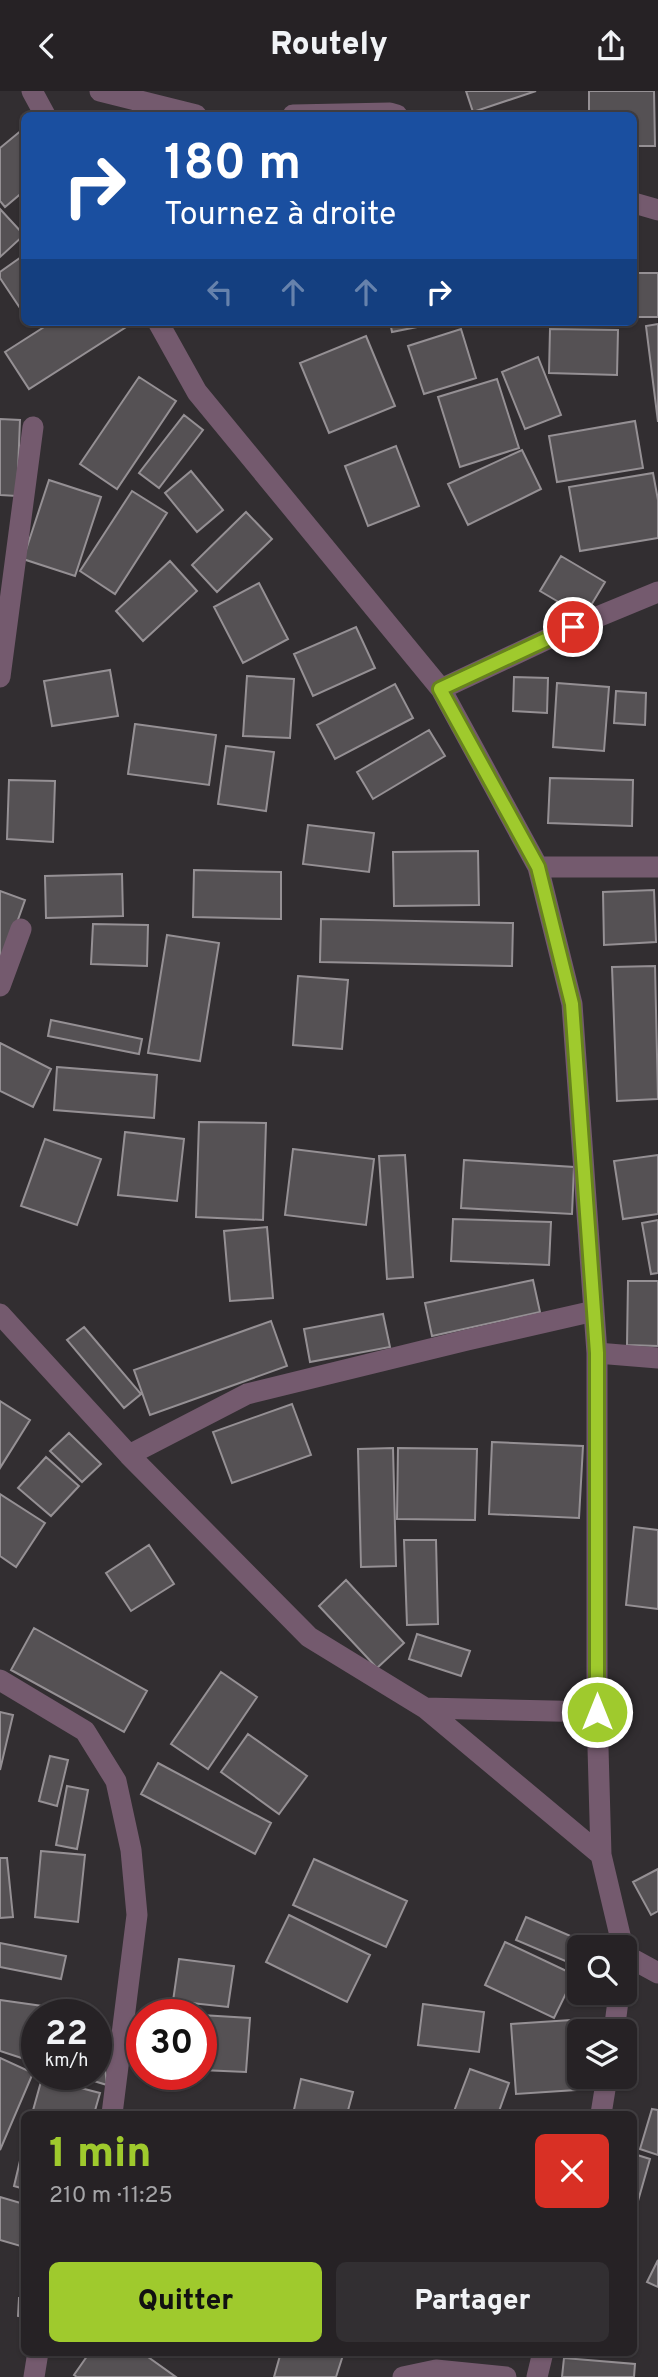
<!DOCTYPE html>
<html lang="fr">
<head>
<meta charset="utf-8">
<style>
	body { margin:0; font-family:Overpass,sans-serif; background:#322f32; color:#f1f3f6; height:100vh; display:flex; flex-direction:column; font-size:26px; white-space:nowrap }
	* { box-sizing:border-box; margin:0 }
	p { font-size:23px; color:#a4a4a7 }
	.icon { flex:none; width:38px; height:38px; fill:none; stroke:currentColor; stroke-width:2; stroke-linecap:round; stroke-linejoin:round }
	.map { position:relative; flex:1; overflow:hidden }
	.drawer { position:absolute; left:21px; top:2020px; width:616px; height:245px; display:flex; flex-direction:column; background:#262225; border-radius:10px; box-shadow:0 2px 5px #0004,0 0 0 2px #423f42 }
	.drawer>* { flex:none }
	.hud { position:absolute; left:21px; top:21px; width:616px; height:214px; border-radius:10px; box-shadow:0 2px 5px #0004,0 0 0 2px #423f42; background:#1a4fa0; color:#fff; overflow:hidden }
	.fabs { position:absolute; left:567px; top:1844px; display:grid; gap:14px }
	.fabs a { display:grid; place-items:center; width:70px; height:70px; border-radius:10px; background:#262225; box-shadow:0 2px 5px #0004,0 0 0 2px #423f42; font-size:35px }
	.speed { position:absolute; left:21px; top:1908px; display:flex; gap:14px; font-size:35px; font-weight:700; text-align:center }
	.speed>* { display:grid; place-content:center; width:91px; height:91px; border-radius:50%; background:#262225; box-shadow:0 2px 5px #0004,0 0 0 2px #423f42; line-height:1 }
	.speed small { font-size:18px; font-weight:400 }
	.speed .limit { border:10px solid #d22; background:#fff; color:#111 }
	.pin { position:absolute; display:grid; place-items:center; width:60px; height:60px; color:#fff; margin:-30px; border:4px solid #fff; border-radius:50%; box-shadow:0 2px 7px #0007 }
	.me { position:absolute; width:77px; margin:-38px; rotate:0deg; stroke-linejoin:round; filter:drop-shadow(0 0 5px #0008) }
	.turn { display:flex; align-items:center; gap:24px; height:147px; padding:0 28px; font-size:32px }
	.turn .icon { width:91px; height:91px; stroke-width:2.5 }
	.turn b { display:block; font-size:49px; line-height:60px }
	.lanes { display:flex; align-items:center; height:66px; padding:0 28px; background:#0003; justify-content:center; gap:35px; direction:ltr }
	.lanes .off { opacity:.35 }
	.round { display:grid; place-items:center; flex:none; width:74px; height:74px; border-radius:10px; background:#322f32 }
	.overview { display:flex; align-items:center; justify-content:space-between; height:119px; padding:0 28px }
	h1 { font-size:42px; font-weight:800; line-height:52px; color:#9fca2d }
	.action { display:flex; gap:14px; margin-top:auto; padding:14px 28px }
	.action a { flex:1; height:80px; border-radius:10px; background:#9fca2d; color:#111; font-size:28px; font-weight:800; line-height:80px; text-align:center }
	.action a+a { background:#322f32; color:#f1f3f6 }
	header { display:flex; justify-content:space-between; align-items:center; height:91px; padding:0 28px; background:#262225; font-size:32px; font-weight:800 }
	.map>svg:first-child { display:block }
	.building { fill:#555154; stroke:#959094; stroke-width:2 }
	.lines { fill:none; stroke-linecap:round; stroke-linejoin:round }
	.minor { stroke:#745a6e; stroke-width:21 }
	.route-casing { stroke:#67831d; stroke-width:18 }
	.route { stroke:#9fca2d; stroke-width:12 }
</style>
</head>
<body>
<header><svg class="icon" aria-label="back" viewBox="0 0 24 24"><path d="M15 5l-7 7 7 7"/></svg>Routely<svg class="icon" aria-label="share" viewBox="0 0 24 24"><path d="M12 15V3M7 8l5-5 5 5M5 13v7h14v-7"/></svg></header>
<div class="map">
<svg width="658" height="2286" viewBox="0 0 658 2286">
	<rect width="100%" height="100%" fill="#322e31"/>
	<path class="building" d="M 466,0 L 536,0 L 473,21 Z
		M 589,0 L 654,0 L 655,55 L 634,55 L 634,24 L 589,24 Z
		M 23,38 L 24,100 L 5,116 L 0,110 L 0,57 Z
		M 0,118 L 24,144 L 0,166 Z
		M 24,164 L 24,223 L 0,187 L 0,181 Z
		M 634,182 L 658,182 L 658,226 L 634,226 Z
		M 52,231 L 134,231 L 29,298 L 5,261 Z
		M 390,231 L 442,231 L 392,241 Z
		M 658,233 L 658,331 L 646,235 Z
		M 461,238 L 476,287 L 424,303 L 408,255 Z
		M 550,238 L 618,239 L 617,284 L 549,282 Z
		M 366,245 L 395,315 L 329,342 L 300,272 Z
		M 538,266 L 561,324 L 525,338 L 502,281 Z
		M 139,286 L 176,310 L 117,398 L 80,373 Z
		M 497,288 L 519,357 L 460,376 L 438,306 Z
		M 184,324 L 203,339 L 159,397 L 139,382 Z
		M 0,328 L 20,329 L 17,405 L 0,404 Z
		M 635,330 L 643,377 L 557,391 L 549,345 Z
		M 396,355 L 419,415 L 368,435 L 345,375 Z
		M 522,359 L 541,398 L 468,434 L 448,393 Z
		M 191,380 L 223,419 L 197,441 L 165,402 Z
		M 653,382 L 658,409 L 658,447 L 580,460 L 569,396 Z
		M 49,389 L 101,406 L 75,485 L 23,468 Z
		M 132,400 L 167,422 L 115,503 L 80,480 Z
		M 246,421 L 272,448 L 217,501 L 192,474 Z
		M 561,465 L 605,491 L 584,526 L 540,500 Z
		M 170,470 L 197,500 L 143,550 L 116,520 Z
		M 259,492 L 288,548 L 243,572 L 214,516 Z
		M 356,536 L 375,577 L 313,605 L 294,563 Z
		M 110,579 L 118,625 L 52,635 L 44,590 Z
		M 247,585 L 294,588 L 290,647 L 243,645 Z
		M 514,586 L 548,587 L 547,622 L 513,620 Z
		M 557,592 L 609,596 L 604,660 L 553,656 Z
		M 395,593 L 413,627 L 335,668 L 317,634 Z
		M 616,600 L 646,602 L 645,634 L 614,632 Z
		M 135,633 L 216,644 L 209,694 L 128,683 Z
		M 429,639 L 445,665 L 373,708 L 357,681 Z
		M 226,655 L 274,661 L 266,720 L 218,713 Z
		M 550,687 L 633,689 L 632,735 L 548,732 Z
		M 9,689 L 55,690 L 53,751 L 7,748 Z
		M 308,734 L 374,742 L 369,781 L 303,773 Z
		M 478,760 L 479,814 L 394,815 L 393,761 Z
		M 194,779 L 281,781 L 281,828 L 193,826 Z
		M 122,783 L 123,825 L 46,827 L 45,785 Z
		M 654,799 L 656,851 L 604,854 L 603,801 Z
		M 0,800 L 25,809 L 0,879 Z
		M 321,828 L 513,832 L 512,875 L 320,871 Z
		M 93,833 L 148,834 L 147,875 L 91,873 Z
		M 167,844 L 219,852 L 200,970 L 148,962 Z
		M 655,875 L 658,1008 L 617,1010 L 612,876 Z
		M 298,885 L 348,889 L 342,958 L 293,954 Z
		M 51,929 L 142,948 L 139,963 L 48,945 Z
		M 0,952 L 51,978 L 33,1016 L 0,1000 Z
		M 57,976 L 157,984 L 154,1027 L 54,1019 Z
		M 199,1031 L 266,1032 L 263,1129 L 196,1126 Z
		M 125,1041 L 184,1048 L 177,1110 L 118,1104 Z
		M 45,1048 L 101,1068 L 77,1134 L 21,1115 Z
		M 293,1058 L 374,1068 L 366,1134 L 285,1124 Z
		M 405,1064 L 413,1186 L 387,1188 L 379,1065 Z
		M 658,1064 L 658,1123 L 623,1128 L 614,1070 Z
		M 464,1069 L 574,1076 L 572,1123 L 461,1117 Z
		M 453,1128 L 551,1131 L 549,1174 L 451,1170 Z
		M 658,1129 L 658,1182 L 651,1183 L 642,1132 Z
		M 267,1136 L 273,1207 L 230,1210 L 224,1140 Z
		M 533,1189 L 540,1221 L 432,1245 L 425,1212 Z
		M 628,1190 L 658,1190 L 658,1255 L 627,1254 Z
		M 383,1223 L 390,1256 L 310,1271 L 304,1238 Z
		M 271,1230 L 287,1275 L 150,1324 L 134,1279 Z
		M 84,1236 L 141,1303 L 124,1317 L 67,1249 Z
		M 0,1310 L 30,1329 L 0,1377 Z
		M 292,1313 L 311,1364 L 232,1392 L 213,1341 Z
		M 69,1342 L 101,1373 L 82,1391 L 50,1360 Z
		M 492,1351 L 583,1355 L 579,1427 L 489,1423 Z
		M 393,1357 L 396,1475 L 361,1476 L 358,1358 Z
		M 398,1357 L 477,1358 L 475,1429 L 397,1428 Z
		M 46,1366 L 79,1395 L 51,1425 L 18,1397 Z
		M 0,1403 L 45,1432 L 16,1476 L 0,1465 Z
		M 634,1436 L 658,1439 L 658,1518 L 626,1514 Z
		M 404,1449 L 436,1449 L 438,1533 L 407,1534 Z
		M 149,1454 L 174,1493 L 131,1520 L 106,1482 Z
		M 346,1489 L 404,1552 L 377,1577 L 319,1515 Z
		M 34,1537 L 147,1600 L 124,1641 L 11,1579 Z
		M 417,1543 L 470,1560 L 461,1585 L 409,1568 Z
		M 221,1581 L 257,1606 L 208,1678 L 171,1653 Z
		M 0,1621 L 13,1624 L 0,1679 Z
		M 248,1643 L 307,1685 L 279,1723 L 221,1681 Z
		M 50,1665 L 68,1669 L 57,1715 L 39,1710 Z
		M 158,1672 L 271,1732 L 255,1763 L 141,1703 Z
		M 67,1695 L 88,1699 L 77,1758 L 56,1754 Z
		M 41,1760 L 85,1764 L 78,1831 L 35,1826 Z
		M 0,1767 L 7,1767 L 13,1826 L 0,1827 Z
		M 314,1768 L 407,1810 L 386,1856 L 293,1814 Z
		M 658,1778 L 658,1820 L 651,1824 L 633,1791 Z
		M 289,1824 L 370,1864 L 347,1911 L 266,1871 Z
		M 526,1826 L 587,1852 L 585,1857 L 579,1857 L 579,1869 L 577,1875 L 516,1849 Z
		M 505,1851 L 575,1884 L 554,1927 L 485,1894 Z
		M 0,1852 L 66,1865 L 61,1888 L 0,1876 Z
		M 179,1868 L 234,1875 L 228,1916 L 173,1910 Z
		M 0,1909 L 99,1923 L 107,1994 L 71,1983 L 96,1983 L 96,1923 L 37,1923 L 37,1972 L 0,1960 Z
		M 423,1913 L 484,1921 L 479,1961 L 418,1954 Z
		M 201,1924 L 250,1927 L 246,1981 L 201,1979 Z
		M 586,1928 L 587,1941 L 579,1941 L 579,1986 L 591,1986 L 591,1998 L 516,2003 L 511,1933 Z
		M 0,1967 L 33,1982 L 0,2059 Z
		M 470,1978 L 509,1992 L 498,2023 L 453,2023 Z
		M 42,1987 L 100,2002 L 94,2023 L 32,2023 Z
		M 301,1988 L 353,2001 L 347,2023 L 293,2023 Z
		M 652,2018 L 658,2019 L 658,2064 L 640,2058 Z
		M 24,2053 L 24,2098 L 14,2095 Z
		M 634,2063 L 650,2068 L 634,2124 Z
		M 0,2106 L 24,2113 L 24,2156 L 0,2149 Z
		M 658,2169 L 658,2196 L 647,2191 Z
		M 19,2207 L 24,2207 L 24,2226 L 18,2225 Z
		M 90,2261 L 141,2261 L 176,2286 L 77,2286 L 74,2284 Z
		M 281,2261 L 344,2261 L 336,2286 L 274,2286 Z
		M 564,2267 L 635,2273 L 634,2286 L 562,2286 Z"/>
	<g class="lines">
		<path class="minor" d="M 32,0 L 45,24
			M 100,0 L 196,24
			M 293,24 L 390,22 L 397,24
			M 634,112 L 658,119
			M 158,231 L 197,301 L 441,598 L 538,776 L 572,913 L 597,1262 L 597,1621 L 601,1764 L 623,1857
			M 0,586 L 33,336
			M 441,598 L 573,536 L 658,501
			M 538,776 L 658,776
			M 0,895 L 21,838
			M 0,1223 L 129,1364 L 309,1546 L 425,1617 L 601,1764
			M 597,1262 L 658,1267
			M 129,1364 L 247,1303 L 467,1249 L 594,1220
			M 0,1589 L 85,1640 L 116,1690 L 131,1759 L 137,1824 L 112,2023
			M 425,1617 L 597,1621
			M 625,1864 L 658,1882
			M 614,1941 L 619,1902
			M 601,2023 L 607,1986
			M 34,2286 L 38,2261
			M 403,2286 L 436,2279 L 506,2286
			M 537,2286 L 543,2261"/>
	</g>
	<g class="lines">
		<defs>
			<path id="route" d="M 573,536 L 440,598 L 538,776 L 572,913 L 597,1262 L 597,1621"/>
		</defs>
		<use href="#route" class="route-casing"/>
		<use href="#route" class="route"/>
	</g>
</svg>
<div class="fabs">
<a><svg class="icon" aria-label="search" viewBox="0 0 24 24"><circle cx="10" cy="10" r="6"/><path d="M15 15l6 6"/></svg></a>
<a><svg class="icon" aria-label="layers" viewBox="0 0 24 24"><path d="M12 4l9 5-9 5-9-5zM3 14l9 5 9-5"/></svg></a>
</div>
<div class="speed"><div>22<small>km/h</small></div><div class="limit">30</div></div>
<div class="pin" style="left:573px;top:536px;background:#d93025"><svg class="icon" aria-label="arrive" viewBox="0 0 24 24"><path d="M6 21V4h12l-3 4 3 4H6"/></svg></div>
<svg class="me" style="left:597px;top:1621px" viewBox="-20 -20 40 40"><circle r="17" fill="#9fca2d" stroke="#fff" stroke-width="3"/><path d="M0-11L8 9 0 5-8 9z" fill="#fff"/></svg>
<div class="hud">
<div class="turn"><svg class="icon" aria-label="right" viewBox="0 0 24 24"><path d="M7 20v-9h11M14 6l5 5-5 5"/></svg><div><b>180 m</b>Tournez à droite</div></div>
<div class="lanes"><svg class="icon off" aria-label="left" viewBox="0 0 24 24"><path d="M17 20v-9H6M10 6l-5 5 5 5"/></svg><svg class="icon off" aria-label="ahead" viewBox="0 0 24 24"><path d="M12 20V5M6 11l6-6 6 6"/></svg><svg class="icon off" aria-label="ahead" viewBox="0 0 24 24"><path d="M12 20V5M6 11l6-6 6 6"/></svg><svg class="icon" aria-label="right" viewBox="0 0 24 24"><path d="M7 20v-9h11M14 6l5 5-5 5"/></svg></div>
</div>
<section class="drawer">
<div class="overview"><div><h1>1 min</h1><p>210 m · 11:25</p></div><a class="round" style="background:#d93025;color:#fff"><svg class="icon" aria-label="close" viewBox="0 0 24 24"><path d="M6 6l12 12M18 6L6 18"/></svg></a></div>
<div class="action"><a>Quitter</a><a>Partager</a></div>
</section>
</div>
</body>
</html>
